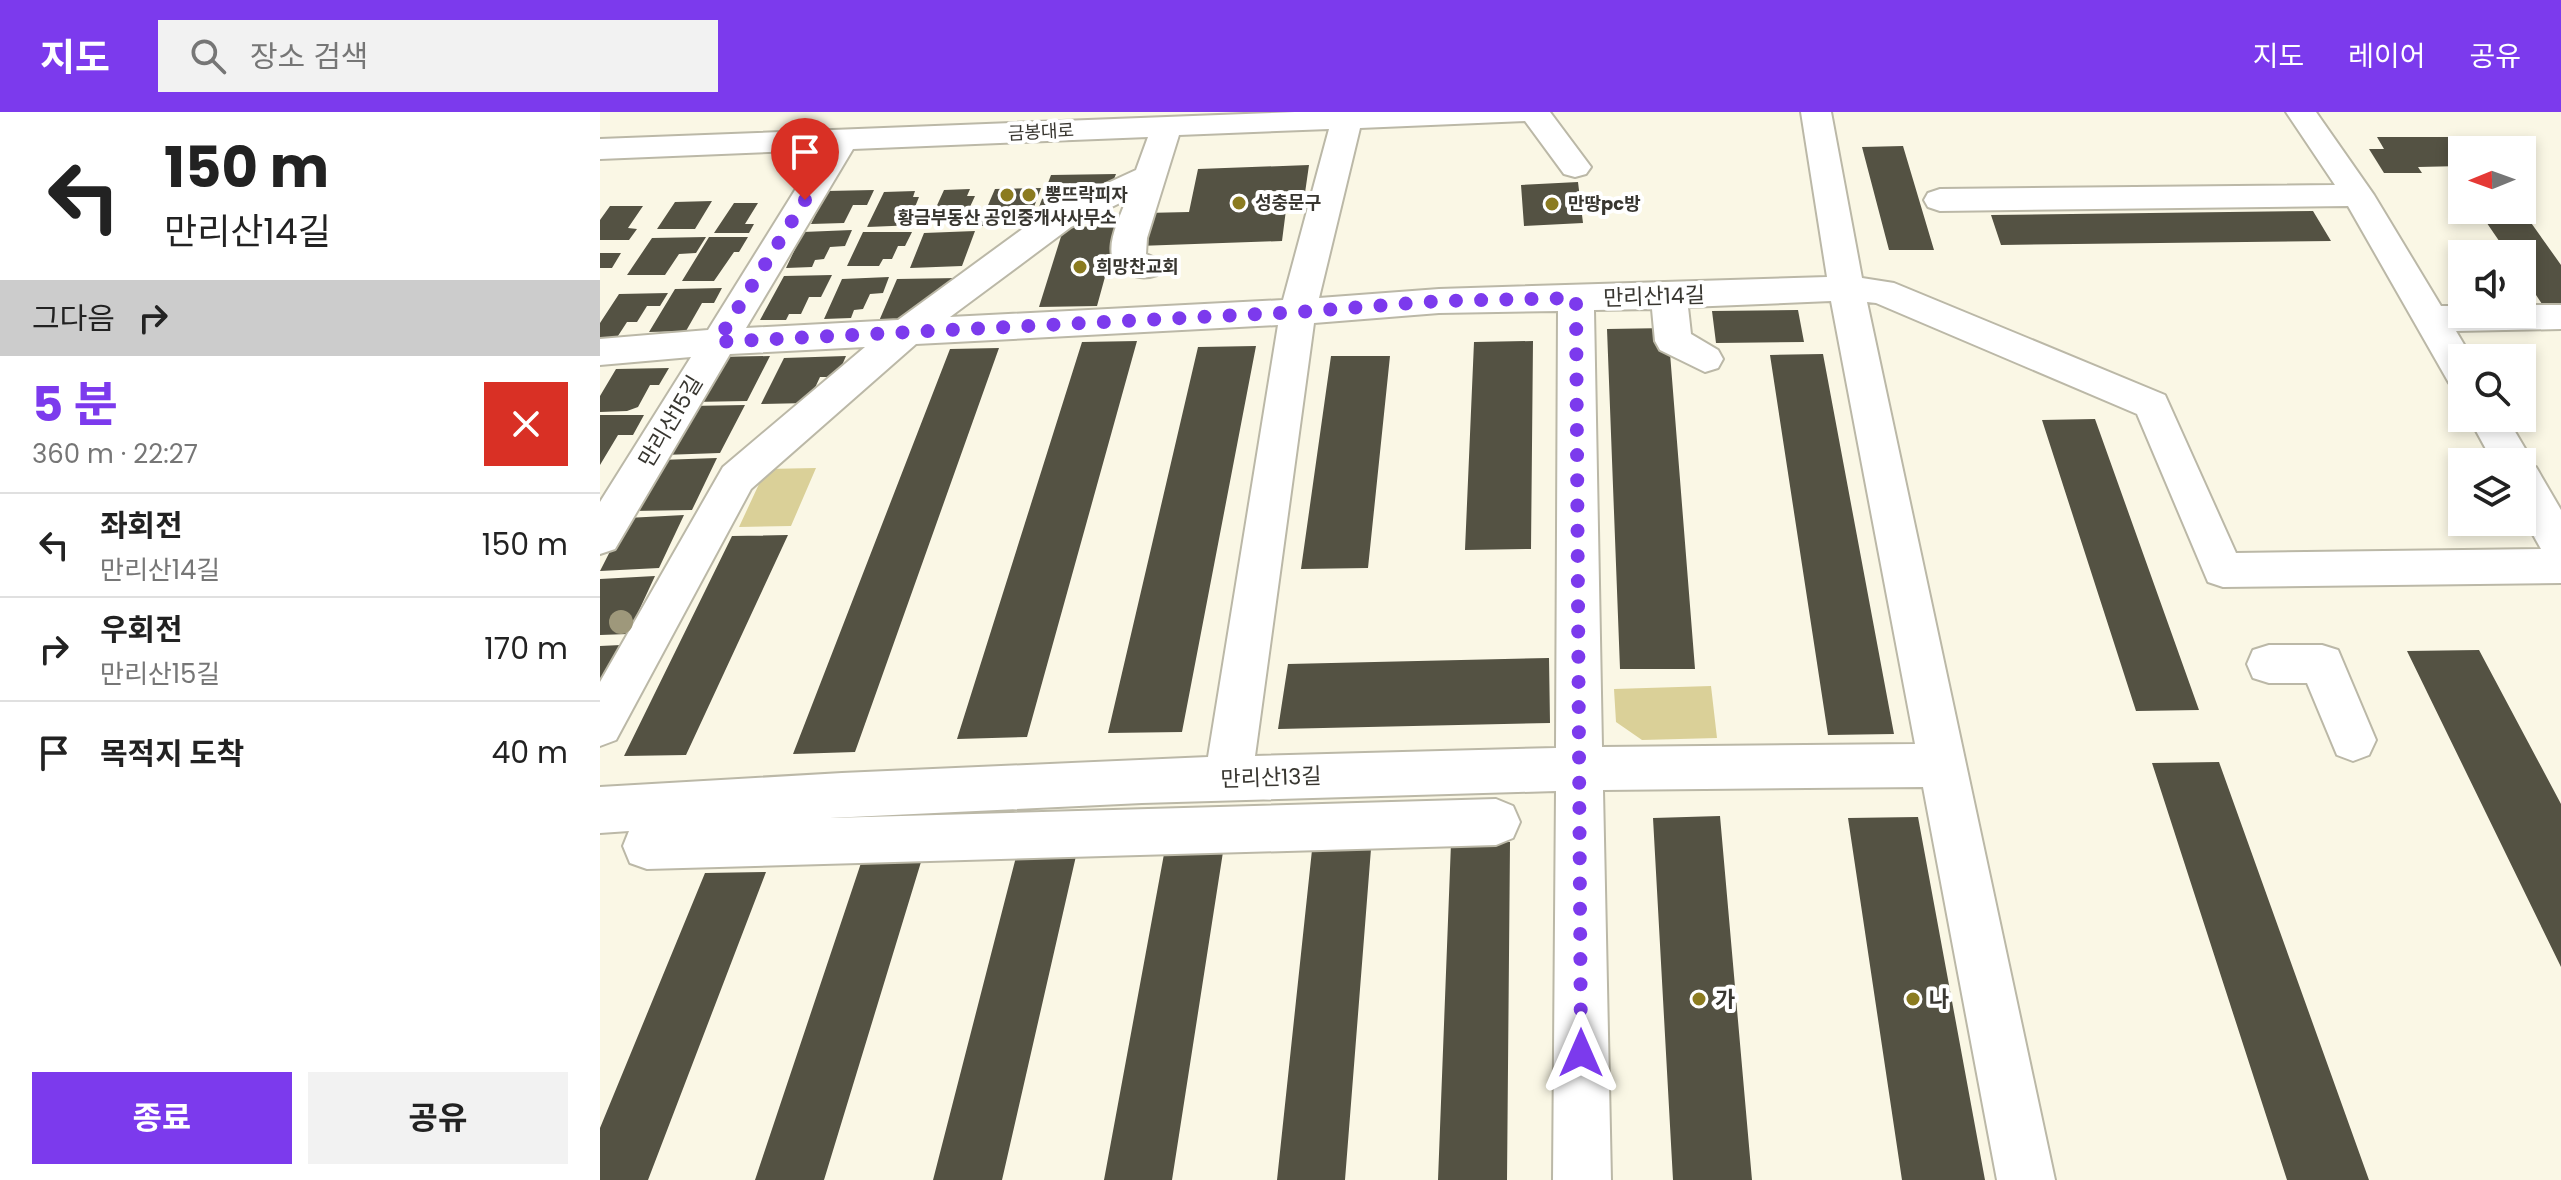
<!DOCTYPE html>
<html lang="ko">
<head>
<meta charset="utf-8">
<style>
	body { margin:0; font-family:Poppins,"Noto Sans KR",sans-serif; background:#f2f2f2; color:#222; height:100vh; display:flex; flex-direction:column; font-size:30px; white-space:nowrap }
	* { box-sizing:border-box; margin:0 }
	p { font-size:26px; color:#767676 }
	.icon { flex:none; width:44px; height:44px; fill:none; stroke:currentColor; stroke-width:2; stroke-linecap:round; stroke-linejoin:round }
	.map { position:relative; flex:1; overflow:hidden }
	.drawer { display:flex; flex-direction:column; background:#fff; width:600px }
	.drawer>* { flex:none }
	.top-card { background:#fff; color:#222; overflow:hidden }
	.needle { width:52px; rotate:269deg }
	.tools { position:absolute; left:1848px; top:24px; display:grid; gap:16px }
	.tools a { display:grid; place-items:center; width:88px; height:88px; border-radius:0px; background:#fff; box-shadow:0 4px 12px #0003; font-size:40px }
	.pin { position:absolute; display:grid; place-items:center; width:68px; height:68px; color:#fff; margin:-82px -34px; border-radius:50% 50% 50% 0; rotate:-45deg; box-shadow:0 0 8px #0007 }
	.pin .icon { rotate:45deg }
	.me { position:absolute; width:88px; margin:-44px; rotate:0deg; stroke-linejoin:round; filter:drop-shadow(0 0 6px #0008) }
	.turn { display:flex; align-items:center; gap:28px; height:168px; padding:0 32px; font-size:36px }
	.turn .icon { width:104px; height:104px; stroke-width:2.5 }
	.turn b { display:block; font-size:56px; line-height:68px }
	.then { display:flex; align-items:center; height:76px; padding:0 32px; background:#0003; gap:16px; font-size:30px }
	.round { display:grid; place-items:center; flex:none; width:84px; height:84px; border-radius:0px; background:#f2f2f2 }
	.summary { display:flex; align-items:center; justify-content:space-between; height:136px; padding:0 32px }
	h1 { font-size:48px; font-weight:700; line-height:60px; color:#7c3aed }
	.primary-button { display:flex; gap:16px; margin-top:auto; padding:16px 32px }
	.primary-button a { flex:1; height:92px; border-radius:0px; background:#7c3aed; color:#fff; font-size:32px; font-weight:700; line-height:92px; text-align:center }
	.primary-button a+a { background:#f2f2f2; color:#222 }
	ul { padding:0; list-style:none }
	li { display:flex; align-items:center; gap:24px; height:104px; padding:0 32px; border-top:2px solid #e0e0e0 }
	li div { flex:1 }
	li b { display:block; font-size:30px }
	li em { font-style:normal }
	header { display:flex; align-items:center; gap:48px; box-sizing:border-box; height:112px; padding:0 40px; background:#7c3aed; color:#fff }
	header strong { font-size:38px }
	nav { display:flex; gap:44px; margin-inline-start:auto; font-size:28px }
	.search { width:560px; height:72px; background:#f2f2f2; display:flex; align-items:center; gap:20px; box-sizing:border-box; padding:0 28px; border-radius:0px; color:#767676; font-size:30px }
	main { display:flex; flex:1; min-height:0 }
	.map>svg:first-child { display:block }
	.green { fill:#dad098 }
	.building { fill:#545243 }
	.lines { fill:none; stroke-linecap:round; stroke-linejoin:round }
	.minor-casing { stroke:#bbb8a7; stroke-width:4 }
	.minor { fill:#fff; fill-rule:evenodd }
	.tree { fill:#9e987b }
	.route { stroke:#7c3aed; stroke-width:14; stroke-dasharray:0 25.2 }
	.poi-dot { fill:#8b7b20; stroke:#fff; stroke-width:3 }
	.labels { text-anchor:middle; stroke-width:8; stroke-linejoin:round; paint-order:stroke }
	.far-street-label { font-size:18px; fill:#383630; stroke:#fff }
	.far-poi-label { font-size:18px; font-weight:bold; fill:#383630; stroke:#fff; text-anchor:start }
	.street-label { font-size:22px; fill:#383630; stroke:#fff }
	.poi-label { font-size:22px; font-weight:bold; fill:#383630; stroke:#fff; text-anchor:start }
</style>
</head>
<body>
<header>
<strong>지도</strong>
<div class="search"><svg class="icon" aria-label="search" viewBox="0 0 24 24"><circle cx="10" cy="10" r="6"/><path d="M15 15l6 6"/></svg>장소 검색</div>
<nav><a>지도</a><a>레이어</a><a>공유</a></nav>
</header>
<main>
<section class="drawer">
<div class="top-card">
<div class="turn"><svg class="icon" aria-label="left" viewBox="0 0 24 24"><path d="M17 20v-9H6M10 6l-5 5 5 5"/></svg><div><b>150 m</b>만리산14길</div></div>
<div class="then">그다음<svg class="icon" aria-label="right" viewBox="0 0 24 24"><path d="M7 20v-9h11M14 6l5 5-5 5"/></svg></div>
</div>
<div class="summary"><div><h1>5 분</h1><p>360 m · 22:27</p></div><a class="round" style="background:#d93025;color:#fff"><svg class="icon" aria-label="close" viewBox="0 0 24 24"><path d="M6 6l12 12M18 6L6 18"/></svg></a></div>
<ul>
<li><svg class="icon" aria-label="left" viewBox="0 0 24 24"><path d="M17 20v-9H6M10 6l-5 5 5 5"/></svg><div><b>좌회전</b><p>만리산14길</p></div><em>150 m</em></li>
<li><svg class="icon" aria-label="right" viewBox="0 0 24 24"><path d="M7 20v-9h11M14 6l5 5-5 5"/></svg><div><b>우회전</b><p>만리산15길</p></div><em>170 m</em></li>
<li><svg class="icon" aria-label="arrive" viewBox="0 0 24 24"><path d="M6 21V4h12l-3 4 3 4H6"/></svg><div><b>목적지 도착</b></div><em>40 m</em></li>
</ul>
<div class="primary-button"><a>종료</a><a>공유</a></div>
</section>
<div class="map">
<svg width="1961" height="1068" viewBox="0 0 1961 1068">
	<rect width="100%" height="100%" fill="#faf7e5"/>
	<path class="green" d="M 216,356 L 191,414 L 139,415 L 166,357 Z
		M 1111,574 L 1117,626 L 1042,628 L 1016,610 L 1014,577 Z"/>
	<path class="building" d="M 1777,25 L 1885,25 L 1895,38 L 1862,38 L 1862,54 L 1818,55 L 1822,61 L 1784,61 L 1769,37 L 1784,37 Z
		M 1303,34 L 1334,138 L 1289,138 L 1262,35 Z
		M 709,53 L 705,81 L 688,82 L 682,129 L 538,134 L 545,101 L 589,100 L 598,57 Z
		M 516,62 L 512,72 L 501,73 L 499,80 L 474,95 L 439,95 L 451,63 Z
		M 978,70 L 983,111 L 924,114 L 921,73 Z
		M 441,76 L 427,114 L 379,114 L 395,77 Z
		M 370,77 L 367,84 L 375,84 L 369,97 L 381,97 L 376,110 L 329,111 L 344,78 Z
		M 274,78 L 267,93 L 253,93 L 244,111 L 211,112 L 227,79 Z
		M 315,79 L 313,85 L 319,85 L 315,95 L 325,95 L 316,113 L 267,115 L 284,80 Z
		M 112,89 L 95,117 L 57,117 L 75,90 Z
		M 134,91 L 158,91 L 145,112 L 154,112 L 149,121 L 114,121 Z
		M 10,94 L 43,94 L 28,116 L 37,117 L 29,128 L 0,128 L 0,108 Z
		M 1878,98 L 1922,98 L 1961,153 L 1961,201 L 1948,201 L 1922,162 L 1922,142 L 1908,142 Z
		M 1713,99 L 1731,129 L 1401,133 L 1391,103 Z
		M 519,114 L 497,194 L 439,195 L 464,115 Z
		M 252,118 L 245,134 L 230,135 L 224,147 L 215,148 L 212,155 L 186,156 L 203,120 Z
		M 375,119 L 362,154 L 310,156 L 324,121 Z
		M 263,120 L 312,120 L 305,134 L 298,134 L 292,147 L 283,147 L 279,154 L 247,154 Z
		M 106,125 L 96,141 L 79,142 L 65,163 L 27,163 L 52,126 Z
		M 109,125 L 148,125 L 139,140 L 134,140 L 114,169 L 82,169 Z
		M 0,141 L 21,141 L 12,156 L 0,156 Z
		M 232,163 L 221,185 L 209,185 L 201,202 L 189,202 L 186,208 L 160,208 L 184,164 Z
		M 289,165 L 283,181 L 270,182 L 263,197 L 254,198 L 251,206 L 224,207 L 242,167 Z
		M 358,166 L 298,209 L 279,209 L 297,167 Z
		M 122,176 L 114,191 L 102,191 L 86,219 L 49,220 L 75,177 Z
		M 68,181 L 60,194 L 47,194 L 37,210 L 27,210 L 16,227 L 0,227 L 0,211 L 19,182 Z
		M 1198,198 L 1204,230 L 1116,231 L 1112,199 Z
		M 1068,216 L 1095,557 L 1020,557 L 1007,217 Z
		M 537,229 L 427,625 L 357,627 L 482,230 Z
		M 933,229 L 931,437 L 865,438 L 874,230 Z
		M 656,234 L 582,620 L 508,621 L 598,235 Z
		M 399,236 L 255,640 L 193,642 L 350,237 Z
		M 1223,242 L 1294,622 L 1228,623 L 1170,243 Z
		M 170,244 L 147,289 L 92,290 L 116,245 Z
		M 246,244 L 237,265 L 220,265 L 208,291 L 161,292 L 184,246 Z
		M 731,244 L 790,244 L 768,456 L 701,457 Z
		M 69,256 L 59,273 L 50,273 L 38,295 L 27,299 L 0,300 L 0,284 L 16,257 Z
		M 145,293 L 120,341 L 63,343 L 89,294 Z
		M 0,303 L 44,303 L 33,323 L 18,323 L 0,353 Z
		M 1495,307 L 1599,598 L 1536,599 L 1442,308 Z
		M 117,346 L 92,398 L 32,399 L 60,348 Z
		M 84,403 L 59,456 L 0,459 L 27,406 Z
		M 188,423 L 86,643 L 24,644 L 132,424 Z
		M 55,464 L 28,522 L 0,523 L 0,467 Z
		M 21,533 L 0,576 L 0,534 Z
		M 1879,538 L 1961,692 L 1961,855 L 1807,539 Z
		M 949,546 L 950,611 L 678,617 L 688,552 Z
		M 1619,650 L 1769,1068 L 1687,1068 L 1552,651 Z
		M 1120,704 L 1152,1068 L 1073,1068 L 1053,706 Z
		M 1318,705 L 1385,1068 L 1302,1068 L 1248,706 Z
		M 910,730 L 907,1068 L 838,1068 L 851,731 Z
		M 771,737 L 745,1068 L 677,1068 L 712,738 Z
		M 623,740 L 572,1068 L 504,1068 L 564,742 Z
		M 476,744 L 402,1068 L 333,1068 L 416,745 Z
		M 321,750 L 224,1068 L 155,1068 L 261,751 Z
		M 166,760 L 48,1068 L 0,1068 L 0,1016 L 105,761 Z"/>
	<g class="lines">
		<defs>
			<path id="minor" d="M 695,0 L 950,0 L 991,55 L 986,62 L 975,65 L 964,62 L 925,9 L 760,16 L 719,186 L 839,177 L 1227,165 L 1201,0 L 1231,0 L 1262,166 L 1294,171 L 1565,283 L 1636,441 L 1941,437 L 1922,403 L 1922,350 L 1893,350 L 1869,306 L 1907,306 L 1933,350 L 1931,353 L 1936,355 L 1961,398 L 1961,471 L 1623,475 L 1608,470 L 1537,302 L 1276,191 L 1267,190 L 1455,1068 L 1397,1068 L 1323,675 L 1003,678 L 1011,1068 L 953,1068 L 956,679 L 542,691 L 230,706 L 896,687 L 913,694 L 920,710 L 913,726 L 896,733 L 47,757 L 30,751 L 23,734 L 29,719 L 0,721 L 0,675 L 242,661 L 608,645 L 678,213 L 316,232 L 151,377 L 16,628 L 0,634 L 0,570 L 123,355 L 265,235 L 130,242 L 15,437 L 0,442 L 0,390 L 91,245 L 0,253 L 0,227 L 108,218 L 220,38 L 0,47 L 0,27 ZM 729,17 L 683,188 L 350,205 L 471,115 L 526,88 C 518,111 497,148 527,161 C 538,166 545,167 557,163 L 562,155 L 557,147 L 546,142 L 547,126 L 579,23 ZM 548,25 L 536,58 L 447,99 L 298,208 L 146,216 L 253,37 ZM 1231,189 L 1315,632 L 1002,635 L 994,198 L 1052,197 L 1055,229 L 1060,238 L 1105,260 L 1118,256 L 1123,247 L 1118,238 L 1091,222 L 1088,195 ZM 958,199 L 956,636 L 655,644 L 714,211 L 839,201 Z
				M 1686,0 L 1716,0 L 1774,83 L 1841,194 L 1862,194 L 1862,202 L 1922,202 L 1922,193 L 1961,193 L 1961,217 L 1856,219 L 1872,246 L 1862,246 L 1862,274 L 1849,271 L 1748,94 L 1340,99 L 1328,95 L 1324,88 L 1328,81 L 1340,77 L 1735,73 Z
				M 1669,533 L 1722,533 L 1738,538 L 1776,628 L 1769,643 L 1753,649 L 1737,643 L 1707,571 L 1669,571 L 1653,566 L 1647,552 L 1653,538 Z"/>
		</defs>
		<use href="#minor" class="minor-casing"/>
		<use href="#minor" class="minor"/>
	</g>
	<circle class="tree" cx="21" cy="510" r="12"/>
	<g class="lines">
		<path class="route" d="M 205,88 L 117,230 L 698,200 L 839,189 L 976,186 L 981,941"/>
	</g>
	<g class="poi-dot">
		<circle cx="407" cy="83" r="8"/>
		<circle cx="429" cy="83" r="8"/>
		<circle cx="639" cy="91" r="8"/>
		<circle cx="952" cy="92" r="8"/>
		<circle cx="480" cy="155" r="8"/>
		<circle cx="1099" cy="887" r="8"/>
		<circle cx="1313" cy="887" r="8"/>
	</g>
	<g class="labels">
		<g class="far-street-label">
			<text transform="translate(441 20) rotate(-3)" y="6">금봉대로</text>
		</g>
		<g class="far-poi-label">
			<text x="445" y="89">뽕뜨락피자</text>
			<text x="655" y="97">성충문구</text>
			<text x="968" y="98">만땅pc방</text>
			<text x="407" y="112" text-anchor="middle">황금부동산 공인중개사사무소</text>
			<text x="496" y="161">희망찬교회</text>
		</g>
		<g class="street-label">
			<text transform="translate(1054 184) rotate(-2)" y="8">만리산14길</text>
			<text transform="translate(70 309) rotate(-59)" y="8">만리산15길</text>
			<text transform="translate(671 665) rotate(-2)" y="8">만리산13길</text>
		</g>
		<g class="poi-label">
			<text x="1115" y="895">가</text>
			<text x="1329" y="895">나</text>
		</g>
	</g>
</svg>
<div class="tools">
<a><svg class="needle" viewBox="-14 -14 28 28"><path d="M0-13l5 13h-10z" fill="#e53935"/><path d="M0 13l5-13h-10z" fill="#767676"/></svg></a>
<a><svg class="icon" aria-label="sound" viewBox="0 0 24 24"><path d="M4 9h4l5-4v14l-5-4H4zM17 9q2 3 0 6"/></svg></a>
<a><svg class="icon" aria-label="search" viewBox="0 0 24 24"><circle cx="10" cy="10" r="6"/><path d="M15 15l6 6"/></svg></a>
<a><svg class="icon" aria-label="layers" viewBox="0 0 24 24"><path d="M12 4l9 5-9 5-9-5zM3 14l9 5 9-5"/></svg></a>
</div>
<div class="pin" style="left:205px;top:88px;background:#d93025"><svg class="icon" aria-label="arrive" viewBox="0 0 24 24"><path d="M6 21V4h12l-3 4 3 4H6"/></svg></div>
<svg class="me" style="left:981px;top:941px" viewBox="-20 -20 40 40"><path d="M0-17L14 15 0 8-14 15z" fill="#7c3aed" stroke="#fff" stroke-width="4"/></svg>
</div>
</main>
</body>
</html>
